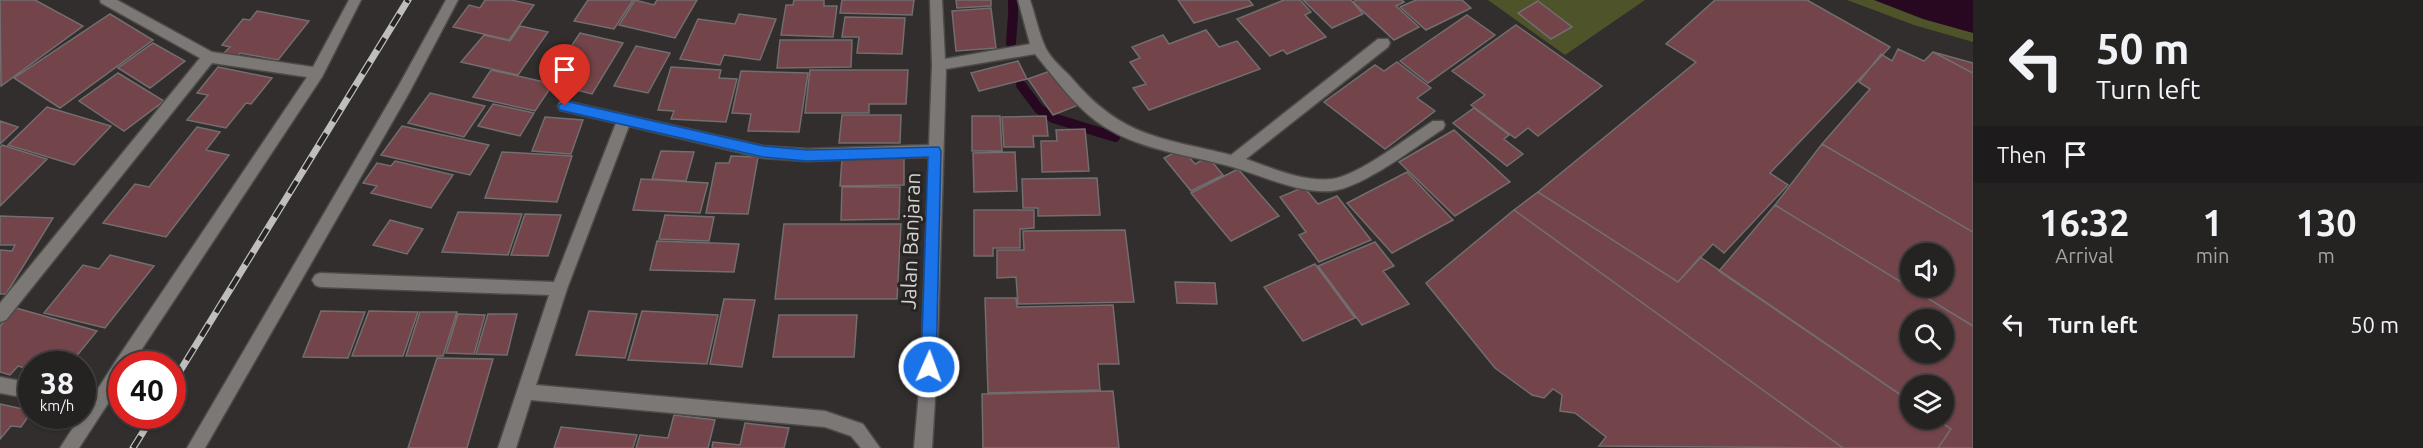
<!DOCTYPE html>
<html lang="en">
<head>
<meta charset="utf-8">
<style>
	body { margin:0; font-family:Ubuntu,sans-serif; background:#2d2a2a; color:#f1f3f6; height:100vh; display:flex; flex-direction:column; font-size:22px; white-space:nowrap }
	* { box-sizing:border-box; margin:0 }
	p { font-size:20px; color:#a3a4a5 }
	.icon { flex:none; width:33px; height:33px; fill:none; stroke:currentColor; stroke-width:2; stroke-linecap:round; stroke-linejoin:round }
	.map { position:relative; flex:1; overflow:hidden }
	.panel { display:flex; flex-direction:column; background:#252222; width:450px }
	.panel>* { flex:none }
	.banner { background:#252222; color:#f1f3f6; overflow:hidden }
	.controls { position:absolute; left:1900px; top:243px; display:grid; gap:12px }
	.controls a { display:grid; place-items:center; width:54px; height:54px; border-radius:50%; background:#252222; box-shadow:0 2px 4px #0004,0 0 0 2px #423f40; font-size:30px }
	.speed { position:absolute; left:18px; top:351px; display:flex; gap:12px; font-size:30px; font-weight:700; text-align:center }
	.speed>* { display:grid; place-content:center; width:78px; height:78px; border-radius:50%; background:#252222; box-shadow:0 2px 4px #0004,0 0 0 2px #423f40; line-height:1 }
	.speed small { font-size:15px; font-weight:400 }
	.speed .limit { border:9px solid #d22; background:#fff; color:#111 }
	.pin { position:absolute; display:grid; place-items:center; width:51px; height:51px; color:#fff; margin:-62px -26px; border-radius:50% 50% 50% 0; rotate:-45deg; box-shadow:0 0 6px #0007 }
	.pin .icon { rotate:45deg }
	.me { position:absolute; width:66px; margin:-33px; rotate:2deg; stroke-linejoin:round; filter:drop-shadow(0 0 4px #0008) }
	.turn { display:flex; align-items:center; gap:21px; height:126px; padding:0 24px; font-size:27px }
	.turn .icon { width:78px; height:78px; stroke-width:2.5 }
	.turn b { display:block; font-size:42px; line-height:51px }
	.then { display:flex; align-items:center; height:57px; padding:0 24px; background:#0003; gap:12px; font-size:22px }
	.eta { display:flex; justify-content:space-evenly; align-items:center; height:102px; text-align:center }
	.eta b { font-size:36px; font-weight:700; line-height:42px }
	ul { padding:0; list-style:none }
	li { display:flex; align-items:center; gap:18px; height:78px; padding:0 24px }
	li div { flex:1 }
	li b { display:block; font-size:22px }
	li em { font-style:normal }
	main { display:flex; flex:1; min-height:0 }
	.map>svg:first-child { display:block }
	.green { fill:#4f5329 }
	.water { fill:#280820 }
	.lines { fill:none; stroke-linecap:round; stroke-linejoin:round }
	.stream { stroke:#280820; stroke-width:10 }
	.building { fill:#73444a; stroke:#726e6f; stroke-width:1.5; fill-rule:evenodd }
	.minor-casing { stroke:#4d4b49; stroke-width:3 }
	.minor { fill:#7b7876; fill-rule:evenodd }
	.rail-casing { stroke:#c0bebd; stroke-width:7 }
	.rail { stroke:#272523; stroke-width:4.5; stroke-dasharray:14; stroke-linecap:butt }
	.route { fill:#1a73e8; stroke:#114b97; stroke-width:1.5 }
	.labels { text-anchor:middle; stroke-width:6; stroke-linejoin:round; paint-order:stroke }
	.street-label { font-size:21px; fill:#d3d1d0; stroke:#272523 }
</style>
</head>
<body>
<main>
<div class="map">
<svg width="1973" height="448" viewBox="0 0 1973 448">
	<rect width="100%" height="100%" fill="#312e2d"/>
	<path class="green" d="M 1488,0 L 1645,0 L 1565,55 Z
		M 1847,0 L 1973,0 L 1973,42 L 1914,25 Z"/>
	<path class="water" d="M 1874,0 L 1973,0 L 1973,33 L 1923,19 Z"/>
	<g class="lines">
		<path class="stream" d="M 1013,0 L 1013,11
			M 1011,43 L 1013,15
			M 1021,85 L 1039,109 L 1053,118 L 1115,137"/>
	</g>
	<path class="building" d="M 0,0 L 35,0 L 83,26 L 1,86 Z
		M 485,0 L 511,0 L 534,5 L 509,40 L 453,27 L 469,5 L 480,8 Z
		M 588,0 L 633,0 L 614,29 L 574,21 Z
		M 635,0 L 654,5 L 657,0 L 697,0 L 675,38 L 619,25 Z
		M 794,0 L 824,0 L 824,6 L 837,6 L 833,37 L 781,35 L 786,5 L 793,5 Z
		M 842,0 L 914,0 L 912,15 L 840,13 Z
		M 956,0 L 991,0 L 991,6 L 957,8 Z
		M 1178,0 L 1249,0 L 1253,5 L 1194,23 Z
		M 1284,0 L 1300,0 L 1311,12 L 1305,15 L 1326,37 L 1287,54 L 1283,50 L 1270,56 L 1237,19 Z
		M 1303,0 L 1351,0 L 1363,14 L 1332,28 Z
		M 1356,0 L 1402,0 L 1404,2 L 1396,6 L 1419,27 L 1394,40 L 1353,2 Z
		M 1416,0 L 1462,0 L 1471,8 L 1426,30 L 1400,7 Z
		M 1715,0 L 1807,0 L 1890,47 L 1770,173 L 1788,185 L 1724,253 L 1713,244 L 1678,282 L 1538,192 L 1696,62 L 1666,44 Z
		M 1538,1 L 1572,27 L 1551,39 L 1518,13 Z
		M 991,8 L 996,48 L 956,51 L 952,11 Z
		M 257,11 L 309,21 L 278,60 L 240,53 L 238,56 L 224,53 L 230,47 L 222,45 L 243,19 L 250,20 Z
		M 110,14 L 153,40 L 60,108 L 14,78 Z
		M 739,14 L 776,19 L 760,60 L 724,55 L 720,65 L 680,59 L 698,19 L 735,24 Z
		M 1467,15 L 1495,35 L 1428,83 L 1400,61 Z
		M 845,17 L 905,18 L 902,54 L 857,53 L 859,37 L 842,37 Z
		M 1516,25 L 1602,86 L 1538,136 L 1528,128 L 1515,138 L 1471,105 L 1485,95 L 1452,71 Z
		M 520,26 L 548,32 L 518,75 L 461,62 L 484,35 L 510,41 Z
		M 1206,30 L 1219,47 L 1237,41 L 1260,69 L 1149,110 L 1133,88 L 1146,84 L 1130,62 L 1140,58 L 1132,47 L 1163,35 L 1169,44 Z
		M 580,33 L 623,43 L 592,94 L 557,85 L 572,62 L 562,60 Z
		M 780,40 L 852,40 L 851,67 L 777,68 Z
		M 153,43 L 185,61 L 150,88 L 118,68 Z
		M 636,46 L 670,53 L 648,93 L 614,86 Z
		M 1898,49 L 1924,61 L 1933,52 L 1973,73 L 1973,232 L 1822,144 L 1870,89 L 1859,82 L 1881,54 L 1892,61 Z
		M 1933,52 L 1973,63 L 1973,73 Z
		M 1018,61 L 1027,79 L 979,91 L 971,73 Z
		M 1397,62 L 1431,88 L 1417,98 L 1435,111 L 1385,149 L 1324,102 L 1375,65 L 1384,71 Z
		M 218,67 L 272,78 L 251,104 L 246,103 L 226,128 L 187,120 L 208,95 L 197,93 Z
		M 671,67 L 721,70 L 719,78 L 737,79 L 726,122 L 671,119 L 674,111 L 658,110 Z
		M 1056,69 L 1081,104 L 1053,115 L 1028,79 Z
		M 491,70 L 553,84 L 535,111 L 473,97 Z
		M 810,70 L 908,70 L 906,104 L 869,104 L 869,113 L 805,113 Z
		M 741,71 L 808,73 L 799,132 L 748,131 L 751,114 L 732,113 Z
		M 118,73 L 164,101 L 124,131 L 79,101 Z
		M 430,93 L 485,106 L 464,137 L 408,123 Z
		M 493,104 L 534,113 L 520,136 L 478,126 Z
		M 47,107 L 111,126 L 74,165 L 8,145 Z
		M 1474,108 L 1509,135 L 1504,139 L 1523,154 L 1507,166 L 1453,123 Z
		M 842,115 L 901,115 L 900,143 L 839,143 Z
		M 972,116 L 1000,116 L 1002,151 L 972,151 Z
		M 1046,116 L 1048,136 L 1033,136 L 1034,147 L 1004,147 L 1002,117 Z
		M 545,117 L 583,120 L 571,154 L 532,151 Z
		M 0,121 L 18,127 L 0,144 Z
		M 402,126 L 489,145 L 470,175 L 381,155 Z
		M 197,127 L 220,132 L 206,150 L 229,155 L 166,237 L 103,223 L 135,184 L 149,187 Z
		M 1085,129 L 1089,171 L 1042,172 L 1041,141 L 1057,141 L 1056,130 Z
		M 1454,130 L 1510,182 L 1455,216 L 1399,162 Z
		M 1822,144 L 1973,232 L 1973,326 L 1775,205 ZM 1911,254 L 1944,254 L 1944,286 L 1911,286 Z
		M 2,145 L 47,159 L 0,206 L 0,147 Z
		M 1182,149 L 1195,164 L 1208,157 L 1223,175 L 1191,191 L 1164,158 Z
		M 661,151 L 694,152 L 686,181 L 652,179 Z
		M 502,152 L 572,156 L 557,202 L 485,198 Z
		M 1015,152 L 1017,191 L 974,192 L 973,153 Z
		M 731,156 L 758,157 L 748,214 L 706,213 L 716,163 L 729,163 Z
		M 904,158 L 904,185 L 840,186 L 842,159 Z
		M 395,161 L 453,175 L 431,208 L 371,193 L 377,186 L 363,183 L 377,163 L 391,166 Z
		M 1238,169 L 1279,216 L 1231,241 L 1191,193 Z
		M 1407,172 L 1453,220 L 1392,253 L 1347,203 Z
		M 1097,178 L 1100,215 L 1038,216 L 1038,208 L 1023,208 L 1022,179 Z
		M 641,179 L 708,183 L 700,213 L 633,210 Z
		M 842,187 L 900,187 L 899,219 L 841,220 Z
		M 1304,187 L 1318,204 L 1337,196 L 1371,240 L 1319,262 L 1299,235 L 1306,232 L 1280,197 Z
		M 1538,192 L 1678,282 L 1700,257 L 1911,402 L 1911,418 L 1935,418 L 1951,429 L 1938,448 L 1843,448 L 1514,210 Z
		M 1775,205 L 1973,326 L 1973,448 L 1938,448 L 1951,429 L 1935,418 L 1944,418 L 1944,386 L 1911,386 L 1911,402 L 1719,271 ZM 1911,320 L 1944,320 L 1944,352 L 1911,352 Z
		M 974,210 L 1034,210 L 1034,228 L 1020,229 L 1020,248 L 993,248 L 993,256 L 974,256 Z
		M 1514,210 L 1843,448 L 1599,446 L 1606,437 L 1575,413 L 1560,411 L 1562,395 L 1553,389 L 1544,398 L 1532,395 L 1495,368 L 1426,283 Z
		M 458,212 L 522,214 L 508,255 L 442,252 Z
		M 525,214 L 561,215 L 548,256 L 511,255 Z
		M 665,215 L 714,217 L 709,241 L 659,239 Z
		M 0,216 L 53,218 L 6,294 L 0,294 L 0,250 L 12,251 L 15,245 L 0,245 Z
		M 390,220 L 423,229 L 407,254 L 373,245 Z
		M 784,224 L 901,224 L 897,299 L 775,299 Z
		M 1125,230 L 1134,302 L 1018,304 L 1016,277 L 997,278 L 997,250 L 1024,250 L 1023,231 Z
		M 657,241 L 739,244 L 734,272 L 650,270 Z
		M 1375,242 L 1394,266 L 1383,271 L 1409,304 L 1362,325 L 1318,266 Z
		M 110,255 L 154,266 L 105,328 L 44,313 L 83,265 L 99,269 Z
		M 1315,264 L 1355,318 L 1303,341 L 1264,287 Z
		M 1175,282 L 1215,283 L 1217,304 L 1177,303 Z
		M 985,298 L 1016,298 L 1017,307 L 1113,305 L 1119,364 L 1098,364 L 1100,390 L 988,393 Z
		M 724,299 L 755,300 L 742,367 L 710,364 Z
		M 16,308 L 97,331 L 70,364 L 32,364 L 32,370 L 18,366 L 10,375 L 0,372 L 0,326 Z
		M 321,311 L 365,312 L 348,358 L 303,357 Z
		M 369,311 L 418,312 L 403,356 L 352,356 Z
		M 589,311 L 637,314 L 625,358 L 576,355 Z
		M 642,311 L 718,315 L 707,364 L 628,360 Z
		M 420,312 L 457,312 L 443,356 L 406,356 Z
		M 458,314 L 485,315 L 474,354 L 446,353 Z
		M 488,314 L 517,314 L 507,355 L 476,354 Z
		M 779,315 L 857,315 L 854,357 L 773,357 Z
		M 437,358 L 493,359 L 467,448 L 408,448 Z
		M 1113,391 L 1119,448 L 983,448 L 982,394 Z
		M 0,404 L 32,411 L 21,427 L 11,426 L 0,439 Z
		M 674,415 L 715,420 L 708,448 L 636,448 L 640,435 L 668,438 Z
		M 745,423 L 789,428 L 784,448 L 712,448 L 713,442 L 740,445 Z
		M 561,427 L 637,435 L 633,448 L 554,448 Z"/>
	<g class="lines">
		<defs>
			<path id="minor" d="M 100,0 L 117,0 L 212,52 L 313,67 L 349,0 L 361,0 L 322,77 L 132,364 L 122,364 L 122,382 L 79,448 L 60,448 L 117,359 L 307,77 L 212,63 L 6,320 L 0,322 L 0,303 L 200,58 L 101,3 Z
				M 446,0 L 458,0 L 409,93 L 205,448 L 187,448 L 399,85 Z
				M 930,0 L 942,0 L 945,59 L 1030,44 L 1018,0 L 1030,0 C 1035,14 1038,30 1044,44 C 1048,56 1061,67 1070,76 C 1121,137 1158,137 1231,155 L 1378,39 L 1388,39 L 1390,43 L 1388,47 L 1246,159 C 1272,168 1303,182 1332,179 C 1358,176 1409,136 1433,121 L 1443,121 L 1445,125 L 1443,129 C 1415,147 1364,187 1332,191 C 1301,194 1267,178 1239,169 C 1191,154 1138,152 1096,121 C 1072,103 1054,77 1035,54 L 946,69 L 937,367 L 932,448 L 914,448 L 921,367 L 929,157 L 807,161 L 763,158 L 629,126 L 567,289 L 536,385 L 825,411 L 863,424 L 880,448 L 861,448 L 851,436 L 825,427 L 531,400 L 516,448 L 498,448 L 549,295 L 320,287 L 315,285 L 312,280 L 315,275 L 320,273 L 554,282 L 616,123 L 560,110 L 558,106 L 560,102 L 565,101 L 763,146 L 807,149 L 929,145 L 932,65 Z
				M 0,377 L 32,383 L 32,399 L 0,393 Z"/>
		</defs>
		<use href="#minor" class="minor-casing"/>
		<use href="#minor" class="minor"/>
		<defs>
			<path id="rail" d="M 172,384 L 408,0
				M 133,448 L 153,416"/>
		</defs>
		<use href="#rail" class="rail-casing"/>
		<use href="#rail" class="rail"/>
	</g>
	<path class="route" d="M 565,101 L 763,146 L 807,150 L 939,147 L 941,151 L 936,367 L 934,372 L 929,374 L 924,372 L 921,367 L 928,157 L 807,161 L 763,157 L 560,110 L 558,106 Z"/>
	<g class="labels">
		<g class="street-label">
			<text transform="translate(911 241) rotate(-88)" y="7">Jalan Banjaran</text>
		</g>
	</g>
</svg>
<div class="controls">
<a><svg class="icon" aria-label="sound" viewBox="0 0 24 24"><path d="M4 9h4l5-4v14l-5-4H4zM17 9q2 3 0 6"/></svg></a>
<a><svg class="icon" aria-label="search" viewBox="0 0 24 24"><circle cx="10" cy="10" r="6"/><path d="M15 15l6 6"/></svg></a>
<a><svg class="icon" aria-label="layers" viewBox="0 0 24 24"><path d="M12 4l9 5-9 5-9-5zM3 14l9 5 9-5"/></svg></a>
</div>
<div class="speed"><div>38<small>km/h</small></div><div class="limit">40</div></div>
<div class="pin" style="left:565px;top:106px;background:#d93025"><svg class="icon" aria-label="arrive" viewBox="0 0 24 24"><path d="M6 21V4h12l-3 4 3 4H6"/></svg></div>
<svg class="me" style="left:929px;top:367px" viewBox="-20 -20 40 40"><circle r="17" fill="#1a73e8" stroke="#fff" stroke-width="3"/><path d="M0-11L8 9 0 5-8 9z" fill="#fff"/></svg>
</div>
<section class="panel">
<div class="banner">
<div class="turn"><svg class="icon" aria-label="left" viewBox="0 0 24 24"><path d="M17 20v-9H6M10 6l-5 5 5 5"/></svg><div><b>50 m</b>Turn left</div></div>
<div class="then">Then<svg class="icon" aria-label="arrive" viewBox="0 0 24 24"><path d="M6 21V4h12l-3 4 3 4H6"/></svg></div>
</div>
<div class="eta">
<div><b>16:32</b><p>Arrival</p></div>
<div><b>1</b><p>min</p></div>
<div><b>130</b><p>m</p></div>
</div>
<ul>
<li><svg class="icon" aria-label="left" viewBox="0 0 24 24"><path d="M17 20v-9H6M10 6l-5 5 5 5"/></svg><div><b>Turn left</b></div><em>50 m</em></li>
</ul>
</section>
</main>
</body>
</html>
